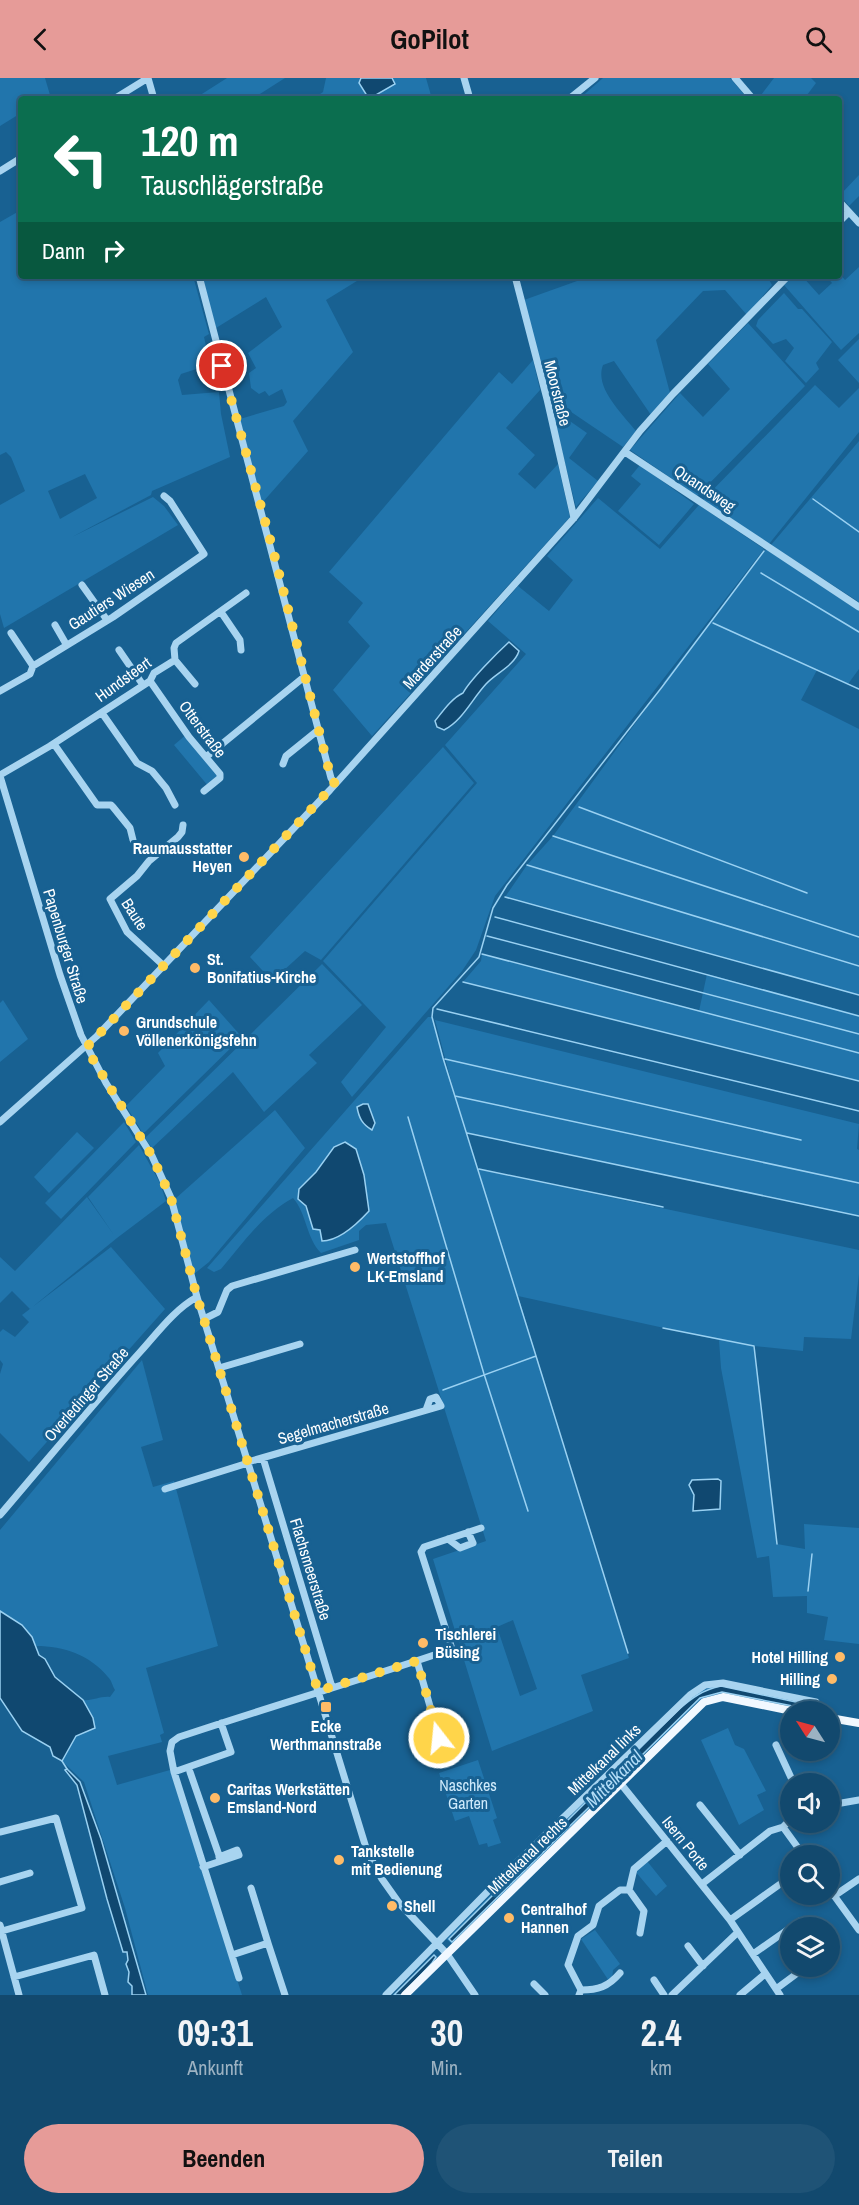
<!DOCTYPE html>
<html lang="de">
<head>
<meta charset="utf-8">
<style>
	body { margin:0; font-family:"Archivo Narrow",sans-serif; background:#1f5376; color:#f1f3f6; height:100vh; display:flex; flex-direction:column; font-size:22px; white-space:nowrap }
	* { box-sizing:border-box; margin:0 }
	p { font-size:20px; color:#9cb2c2 }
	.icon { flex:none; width:33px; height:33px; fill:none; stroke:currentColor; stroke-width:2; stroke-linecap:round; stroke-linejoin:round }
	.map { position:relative; height:1917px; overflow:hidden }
	.side { display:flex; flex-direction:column; background:#12496e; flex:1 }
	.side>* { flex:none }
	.banner { position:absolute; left:18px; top:18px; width:824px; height:183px; border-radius:6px; box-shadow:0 3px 9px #0003,0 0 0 2px #316181; background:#0b6e4f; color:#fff; overflow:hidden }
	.needle { width:39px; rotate:306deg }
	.controls { position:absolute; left:780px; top:1623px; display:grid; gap:12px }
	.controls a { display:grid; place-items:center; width:60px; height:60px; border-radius:50%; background:#12496e; box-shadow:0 3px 9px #0003,0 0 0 2px #316181; font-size:30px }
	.pin { position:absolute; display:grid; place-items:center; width:51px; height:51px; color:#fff; margin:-26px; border:3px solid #fff; border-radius:50%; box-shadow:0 2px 6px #0007 }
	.me { position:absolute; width:66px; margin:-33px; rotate:344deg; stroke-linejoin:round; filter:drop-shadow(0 0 4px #0008) }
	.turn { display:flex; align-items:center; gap:21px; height:126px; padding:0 24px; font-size:27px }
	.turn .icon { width:78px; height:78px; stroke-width:2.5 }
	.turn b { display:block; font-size:42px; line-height:51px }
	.then { display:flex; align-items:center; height:57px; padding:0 24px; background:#0003; gap:12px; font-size:22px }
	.eta { display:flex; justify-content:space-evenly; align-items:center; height:102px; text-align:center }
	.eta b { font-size:36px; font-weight:700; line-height:42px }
	.cta { display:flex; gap:12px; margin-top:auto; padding:12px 24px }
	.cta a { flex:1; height:69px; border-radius:36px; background:#e69b98; color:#111; font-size:24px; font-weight:700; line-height:69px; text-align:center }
	.cta a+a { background:#1f5376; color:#f1f3f6 }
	header { display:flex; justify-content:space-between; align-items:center; height:78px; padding:0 24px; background:#e69b98; color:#111; font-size:27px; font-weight:700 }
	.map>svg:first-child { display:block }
	.green { fill:#2175ac; fill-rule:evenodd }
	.water { fill:#104870; stroke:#9ad1f2; stroke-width:1.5 }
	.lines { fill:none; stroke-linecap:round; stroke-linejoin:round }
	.stream { stroke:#9ad1f2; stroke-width:1.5 }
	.minor { stroke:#a8d4f0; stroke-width:7 }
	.major { stroke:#f1f8ff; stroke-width:8 }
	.route { stroke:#ffd54a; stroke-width:10; stroke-dasharray:0 18 }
	.poi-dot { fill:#ffbb67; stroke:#186192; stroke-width:2 }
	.labels { text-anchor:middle; stroke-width:6; stroke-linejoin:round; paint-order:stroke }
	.street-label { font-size:16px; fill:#fff; stroke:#186192 }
	.poi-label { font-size:16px; font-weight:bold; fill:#fff; stroke:#186192; text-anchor:start }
	.park-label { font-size:16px; fill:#cfeafb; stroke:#186192 }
	.water-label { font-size:18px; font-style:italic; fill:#b4ddf7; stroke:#186192 }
</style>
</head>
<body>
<header><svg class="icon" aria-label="back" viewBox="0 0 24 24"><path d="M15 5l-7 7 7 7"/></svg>GoPilot<svg class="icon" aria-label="search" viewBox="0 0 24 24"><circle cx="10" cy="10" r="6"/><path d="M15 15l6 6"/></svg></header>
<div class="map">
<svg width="859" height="1917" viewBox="0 0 859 1917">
	<rect width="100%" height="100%" fill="#186192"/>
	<path class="green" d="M 0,0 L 45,0 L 50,17 L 44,21 L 21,21 L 21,35 L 0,48 Z
		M 227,0 L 285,0 L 252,21 L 194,21 Z
		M 326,0 L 426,0 L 432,21 L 313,21 L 323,14 Z
		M 603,0 L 730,0 L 748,21 L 579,21 Z
		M 774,0 L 811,0 L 816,5 L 804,21 L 758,21 Z
		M 859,97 L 859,118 L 849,128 L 840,117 Z
		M 21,132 L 21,198 L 193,198 L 209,256 L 204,259 L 207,272 L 215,285 L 181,296 L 178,302 L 182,317 L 219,314 L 221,336 L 230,379 L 152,413 L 151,417 L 72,459 L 153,419 L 164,428 L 178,447 L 4,550 L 0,536 L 0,427 L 25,413 L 11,379 L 6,374 L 0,377 L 0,144 ZM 85,396 L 97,420 L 60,441 L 48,413 Z
		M 859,189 L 859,255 L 841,272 L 784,207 L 792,198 L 802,198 L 819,217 L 832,205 L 827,199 L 829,198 L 838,198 L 839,195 L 845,202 Z
		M 202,198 L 365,198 L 326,222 L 353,274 L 293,343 L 308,373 L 262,425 L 240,341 L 284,328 L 287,324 L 282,311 L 269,318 L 265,313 L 259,316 L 251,310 L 249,295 L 256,290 L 248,275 L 282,249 L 266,219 L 216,250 Z
		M 591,198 L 767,198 L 772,207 L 747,237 L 725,212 L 703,213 L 656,262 L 670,315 L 651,337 L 614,283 L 603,287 C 594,310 623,336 636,353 L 623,369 L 549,319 L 524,222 Z
		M 784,215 L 798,231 L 802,231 L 832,264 L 816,285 L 819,291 L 806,305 L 785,283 L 794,270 L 786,261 L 773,266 L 756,248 L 758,242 Z
		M 748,245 L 805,308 L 697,418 L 630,372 L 680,315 L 703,339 L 730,311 L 708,286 Z
		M 859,261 L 859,305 L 838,282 Z
		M 533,282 L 540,312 L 506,350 L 535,377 L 518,396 L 535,411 L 558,386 L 570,439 L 372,658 L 333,612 L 370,568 L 348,544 L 363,525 L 329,494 L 499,294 L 512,306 Z
		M 815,307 L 839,330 L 859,310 L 859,354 L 769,466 L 703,422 Z
		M 551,330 L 587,355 L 569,380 L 598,403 L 576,429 Z
		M 859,363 L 859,524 L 771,467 Z
		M 640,387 L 694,426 L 659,467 L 618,433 L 641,406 L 631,398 Z
		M 598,420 L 660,471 L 699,427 L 764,471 L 495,818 L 476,872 L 462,893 L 352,1019 L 341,1004 L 386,949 L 323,883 L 477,705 L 445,667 L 526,576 L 488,543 L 518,508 L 549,533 L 573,502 L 547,478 Z
		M 766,471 L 859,533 L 859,591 L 848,606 L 817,592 L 801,622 L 859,651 L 859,917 L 505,819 L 527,787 L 553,758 L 664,606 L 663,605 Z
		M 187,656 L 220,696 L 209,709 L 174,667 Z
		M 443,669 L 474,705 L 321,882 L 305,873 L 272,903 L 250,879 Z
		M 482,876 L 699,933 L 707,896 L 859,937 L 859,1003 L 463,904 L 481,883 Z
		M 322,886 L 362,927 L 309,977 L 317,985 L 264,1034 L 233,994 L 152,1070 L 145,1060 Z
		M 3,922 L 28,961 L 0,984 L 0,925 Z
		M 209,922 L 241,958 L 241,960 L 145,1054 L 142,1054 L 126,1028 L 165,988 L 158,975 Z
		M 428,939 L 432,939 L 458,1029 L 435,942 L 859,1046 L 857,1071 L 859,1072 L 859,1138 L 466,1055 L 478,1091 L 859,1172 L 859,1196 L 851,1261 L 804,1259 L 803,1273 L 754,1268 L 777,1466 L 805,1471 L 804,1446 L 859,1450 L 859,1566 L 824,1562 L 828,1539 L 807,1535 L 807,1518 L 773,1519 L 769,1478 L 757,1480 L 721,1290 L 719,1262 L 518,1218 L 629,1580 L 581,1597 L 593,1633 L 492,1673 L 433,1481 L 486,1463 L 386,1145 L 366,1147 L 359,1153 L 359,1162 L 321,1175 C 306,1160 307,1136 293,1120 C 262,1137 243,1165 221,1191 L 214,1194 L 207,1190 ZM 316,1094 L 369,1133 C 358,1145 339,1164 322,1163 L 320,1152 L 313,1151 L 299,1111 ZM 513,1542 L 537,1611 L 520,1618 L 497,1549 Z
		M 275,1032 L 305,1070 L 209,1184 L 194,1196 L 175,1121 Z
		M 124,1044 L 136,1064 L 61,1141 L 45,1125 Z
		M 77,1054 L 94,1070 L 49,1115 L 34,1099 Z
		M 139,1067 L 160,1105 L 166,1123 L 117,1160 L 30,1231 L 12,1213 L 0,1225 L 0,1179 L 15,1193 L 87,1119 L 114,1157 L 88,1119 Z
		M 111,1169 L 165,1231 L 29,1384 L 0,1355 L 0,1296 L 3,1286 L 0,1282 L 0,1254 L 3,1251 L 15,1259 L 29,1244 L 22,1237 Z
		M 142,1282 L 163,1362 L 141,1369 L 153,1409 L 174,1403 L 218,1568 L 146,1590 L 164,1655 L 160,1657 L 162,1664 L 108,1678 L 117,1707 L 170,1692 L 242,1917 L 148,1917 L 125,1830 L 84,1704 L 62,1683 L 76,1658 L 93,1640 L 83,1622 C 93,1623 100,1618 110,1619 L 115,1612 C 112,1607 112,1603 108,1599 C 90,1577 64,1568 36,1568 L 22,1547 L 0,1533 L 0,1452 Z
		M 720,1607 L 810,1626 L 808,1633 L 724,1617 L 711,1618 L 698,1624 L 655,1666 L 643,1675 L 640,1681 L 452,1866 L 446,1861 L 694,1616 L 706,1610 Z
		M 728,1650 L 735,1667 L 744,1671 L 766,1713 L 757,1717 L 764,1732 L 739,1747 L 701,1662 Z
		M 478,1682 L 497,1740 L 493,1742 L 501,1765 L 488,1769 L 487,1765 L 479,1767 L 469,1738 L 455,1743 L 439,1695 Z
		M 647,1783 L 667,1808 L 656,1818 L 635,1793 Z
		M 595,1852 L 620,1886 L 613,1892 L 612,1901 L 609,1903 L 581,1861 Z"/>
	<path class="water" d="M 361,0 L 392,0 L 395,6 L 369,21 L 359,5 Z
		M 509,564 L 519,573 C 514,588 496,595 486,606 C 472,621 463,642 444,652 L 437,649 L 435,643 C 443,633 452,620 463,615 C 470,602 497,575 509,564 Z
		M 363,1026 L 368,1026 L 375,1045 L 372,1052 C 362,1046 359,1040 357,1029 Z
		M 345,1064 L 356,1071 L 364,1097 L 369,1133 C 358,1145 340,1163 322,1163 L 320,1152 L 313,1151 L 306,1128 L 298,1121 L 299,1111 L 316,1094 L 334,1069 Z
		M 718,1401 L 721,1403 L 720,1431 L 693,1433 L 694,1417 L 689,1407 L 692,1402 Z
		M 0,1533 L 22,1547 L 32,1559 L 39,1577 L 45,1581 L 55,1599 L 83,1622 L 93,1640 L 95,1650 L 76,1658 L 62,1683 L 53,1678 L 50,1669 L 22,1653 L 0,1620 Z
		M 721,1608 L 805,1626 L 808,1631 L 722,1614 L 700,1620 L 452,1864 L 449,1861 L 679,1631 C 693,1619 703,1612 721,1608 Z
		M 67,1691 L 80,1704 L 101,1761 L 146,1917 L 132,1917 L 132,1908 L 128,1904 L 129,1894 L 126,1886 L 128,1882 L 127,1874 L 123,1874 L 107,1821 L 77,1707 L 65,1692 Z
		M 434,1877 L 436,1879 L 432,1885 L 402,1917 L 394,1917 Z"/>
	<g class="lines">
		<path class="stream" d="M 813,421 L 859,454
			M 761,495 L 859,554
			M 713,545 L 859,611
			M 579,729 L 807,815
			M 553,758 L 859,859
			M 527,787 L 859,888
			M 505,819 L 859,917
			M 495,839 L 859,938
			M 487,858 L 859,956
			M 482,876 L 859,975
			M 463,904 L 859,1003
			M 437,931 L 859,1033
			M 445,981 L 801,1062
			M 455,1018 L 859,1105
			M 408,1039 L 484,1296 L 528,1433
			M 467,1055 L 859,1138
			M 479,1091 L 663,1129
			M 663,1250 L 754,1268 L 777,1466
			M 536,1278 L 443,980 L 432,939 L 433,930 L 479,879 L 493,830 L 507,807 L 662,609 L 764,473
			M 443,1312 L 536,1278 L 628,1575
			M 808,1513 L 812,1476
			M 62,1683 L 67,1691"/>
		<path class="minor" d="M 148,0 L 154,21
			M 464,0 L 470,21
			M 735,0 L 753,21
			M 114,21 L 148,0
			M 569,21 L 595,0
			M 0,93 L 21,80
			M 838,122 L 859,145
			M 838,145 L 849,134
			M 199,198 L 331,700 L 335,706
			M 515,198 L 547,321 L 574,440
			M 625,374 L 859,529
			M 82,507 L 107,542
			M 221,534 L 240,562 L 241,572
			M 55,547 L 66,566
			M 11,555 L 33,588
			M 119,572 L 143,607
			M 175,582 L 195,606
			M 150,603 L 189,659 L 220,696 L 220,700 L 204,713
			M 0,613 L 30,596 L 33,588 L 113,539 L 204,476 L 170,423 L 164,418
			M 102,635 L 137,685 L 152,693 L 166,710 L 175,727
			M 54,666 L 97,727 L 111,727 L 113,729 L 130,750 L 133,762
			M 206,679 L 304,599
			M 283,686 L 286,678 L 317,653
			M 0,697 L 50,668 L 150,603 L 154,595 L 175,582 L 174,570 L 176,565 L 246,515
			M 0,698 L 60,897 L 81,957 L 106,1005 L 152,1078 L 171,1120 L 197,1219 L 367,1773 L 382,1801 L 399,1825 L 447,1876 L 475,1917
			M 164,888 L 127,854 L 110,821 L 137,798 L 149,783 L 178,759 L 182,754 L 183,747
			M 0,1044 L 97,958 L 330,712 L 574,440 L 640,353 L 673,316 L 788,198
			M 204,1241 L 218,1234 L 227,1212 L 232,1208 L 355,1172
			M 219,1290 L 300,1266
			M 263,1380 L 332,1609
			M 248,1384 L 441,1328 L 436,1319 L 430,1321 L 426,1332
			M 165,1411 L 248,1385
			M 0,1437 C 47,1382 93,1326 141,1273 C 158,1254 175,1231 197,1219
			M 448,1461 L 460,1470 L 473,1465 L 468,1454
			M 417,1583 L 444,1677
			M 221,1645 L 231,1674 L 174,1694 L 170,1673 L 172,1664 L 179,1659 C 269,1629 361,1602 452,1571 L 421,1474 L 424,1469 L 481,1450
			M 776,1667 L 794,1706
			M 174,1694 L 239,1900
			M 190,1694 L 221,1783 L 203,1789
			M 621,1706 L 730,1842 L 780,1917
			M 700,1727 L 740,1777
			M 830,1727 L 859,1722
			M 783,1749 L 804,1778
			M 0,1754 L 56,1740 L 82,1830 L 2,1853
			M 219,1779 L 237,1772 L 239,1777 L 221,1783
			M 0,1804 L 30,1795
			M 702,1806 L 770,1753 L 783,1749 L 790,1742
			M 251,1810 L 268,1865
			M 830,1812 L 859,1852
			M 834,1818 L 859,1801
			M 730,1842 L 790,1799
			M 0,1847 L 19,1917
			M 791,1850 L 800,1843
			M 640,1855 L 644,1833 L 629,1812 L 634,1791 L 667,1763
			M 688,1868 L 703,1888
			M 753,1876 L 790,1850
			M 232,1877 L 268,1865 L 285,1917
			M 14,1899 L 94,1877 L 105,1917
			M 654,1902 L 664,1917
			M 534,1906 L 545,1917
			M 776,1911 L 807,1888
			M 581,1912 C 598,1912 608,1909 620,1895
			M 386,1917 L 504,1797 L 690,1617 L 705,1607 L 723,1605 L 816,1624 L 819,1629 L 818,1634
			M 579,1917 L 581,1912 L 568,1887 L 578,1858 L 593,1847 L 599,1828 L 620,1812 L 629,1812
			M 672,1917 L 737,1855
			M 740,1917 L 765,1896"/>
		<path class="major" d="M 830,1640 L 859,1645
			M 405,1917 L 704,1624 L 723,1619 L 797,1634"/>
	</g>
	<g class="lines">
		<path class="route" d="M 222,288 L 273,472 L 331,700 L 335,706 L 86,970 L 152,1078 L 171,1120 L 197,1219 L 318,1613 L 417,1583 L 439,1660"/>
	</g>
	<g class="poi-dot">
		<circle cx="244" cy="779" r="6"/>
		<circle cx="195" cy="890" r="6"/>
		<circle cx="124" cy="953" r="6"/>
		<circle cx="355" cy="1189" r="6"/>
		<circle cx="423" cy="1565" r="6"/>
		<circle cx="840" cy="1579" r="6"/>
		<circle cx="832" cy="1601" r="6"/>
		<rect x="320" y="1623" width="12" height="12" rx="3"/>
		<circle cx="215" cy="1720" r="6"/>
		<circle cx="339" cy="1782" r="6"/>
		<circle cx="392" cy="1828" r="6"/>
		<circle cx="509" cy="1840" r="6"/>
	</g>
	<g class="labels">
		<g class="street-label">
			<text transform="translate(558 315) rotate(76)" y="6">Moorstraße</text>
			<text transform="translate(705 410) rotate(34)" y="6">Quandsweg</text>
			<text transform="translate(111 521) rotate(-33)" y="6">Gautiers Wiesen</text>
			<text transform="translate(432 579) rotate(-48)" y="6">Marderstraße</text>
			<text transform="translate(123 601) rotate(-36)" y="6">Hundsteert</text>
			<text transform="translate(203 651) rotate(53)" y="6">Otterstraße</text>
			<text transform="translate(135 836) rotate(57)" y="6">Baute</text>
			<text transform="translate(66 868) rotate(73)" y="6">Papenburger Straße</text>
			<text transform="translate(86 1316) rotate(-49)" y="6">Overledinger Straße</text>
			<text transform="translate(333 1345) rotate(-16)" y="6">Segelmacherstraße</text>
			<text transform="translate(311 1491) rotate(73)" y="6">Flachsmeerstraße</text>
			<text transform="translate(604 1681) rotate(-44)" y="6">Mittelkanal links</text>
			<text transform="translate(686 1765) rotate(51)" y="6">Isern Porte</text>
			<text transform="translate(527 1777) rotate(-44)" y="6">Mittelkanal rechts</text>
		</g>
		<g class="poi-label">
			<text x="232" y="776" text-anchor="end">Raumausstatter<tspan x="232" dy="18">Heyen</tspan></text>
			<text x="207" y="887">St.<tspan x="207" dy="18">Bonifatius-Kirche</tspan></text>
			<text x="136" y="950">Grundschule<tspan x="136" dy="18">Völlenerkönigsfehn</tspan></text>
			<text x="367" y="1186">Wertstoffhof<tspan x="367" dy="18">LK-Emsland</tspan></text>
			<text x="435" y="1562">Tischlerei<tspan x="435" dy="18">Büsing</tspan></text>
			<text x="828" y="1585" text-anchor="end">Hotel Hilling</text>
			<text x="820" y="1607" text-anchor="end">Hilling</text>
			<text x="326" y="1654" text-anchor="middle">Ecke<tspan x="326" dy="18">Werthmannstraße</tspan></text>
			<text x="227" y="1717">Caritas Werkstätten<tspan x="227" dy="18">Emsland-Nord</tspan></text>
			<text x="351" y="1779">Tankstelle<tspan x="351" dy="18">mit Bedienung</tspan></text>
			<text x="404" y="1834">Shell</text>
			<text x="521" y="1837">Centralhof<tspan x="521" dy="18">Hannen</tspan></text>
		</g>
		<g class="park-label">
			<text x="468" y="1713">Naschkes<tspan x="468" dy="18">Garten</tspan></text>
		</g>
		<g class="water-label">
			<text transform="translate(614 1701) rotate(-45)" y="6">Mittelkanal</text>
		</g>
	</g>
</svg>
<div class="controls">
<a><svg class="needle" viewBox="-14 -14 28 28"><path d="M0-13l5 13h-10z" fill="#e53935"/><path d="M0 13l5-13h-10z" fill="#9cb2c2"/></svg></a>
<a><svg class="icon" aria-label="sound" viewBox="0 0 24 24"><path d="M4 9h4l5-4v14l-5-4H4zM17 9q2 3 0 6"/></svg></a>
<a><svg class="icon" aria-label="search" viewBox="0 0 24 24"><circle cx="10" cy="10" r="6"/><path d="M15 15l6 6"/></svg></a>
<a><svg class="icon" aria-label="layers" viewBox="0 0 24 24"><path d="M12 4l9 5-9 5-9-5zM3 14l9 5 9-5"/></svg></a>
</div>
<div class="pin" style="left:222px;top:288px;background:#d93025"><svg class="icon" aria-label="arrive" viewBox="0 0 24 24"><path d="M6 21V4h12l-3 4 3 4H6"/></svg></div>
<svg class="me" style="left:439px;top:1660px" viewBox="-20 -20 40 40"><circle r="17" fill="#ffd54a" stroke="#fff" stroke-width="3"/><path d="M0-11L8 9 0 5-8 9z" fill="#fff"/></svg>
<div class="banner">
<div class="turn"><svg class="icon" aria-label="left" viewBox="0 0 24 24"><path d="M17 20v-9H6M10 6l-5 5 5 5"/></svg><div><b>120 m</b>Tauschlägerstraße</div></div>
<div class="then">Dann<svg class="icon" aria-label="right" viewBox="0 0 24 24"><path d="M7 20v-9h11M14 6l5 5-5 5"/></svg></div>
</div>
</div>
<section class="side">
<div class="eta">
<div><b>09:31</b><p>Ankunft</p></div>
<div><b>30</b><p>Min.</p></div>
<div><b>2.4</b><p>km</p></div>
</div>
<div class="cta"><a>Beenden</a><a>Teilen</a></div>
</section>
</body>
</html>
